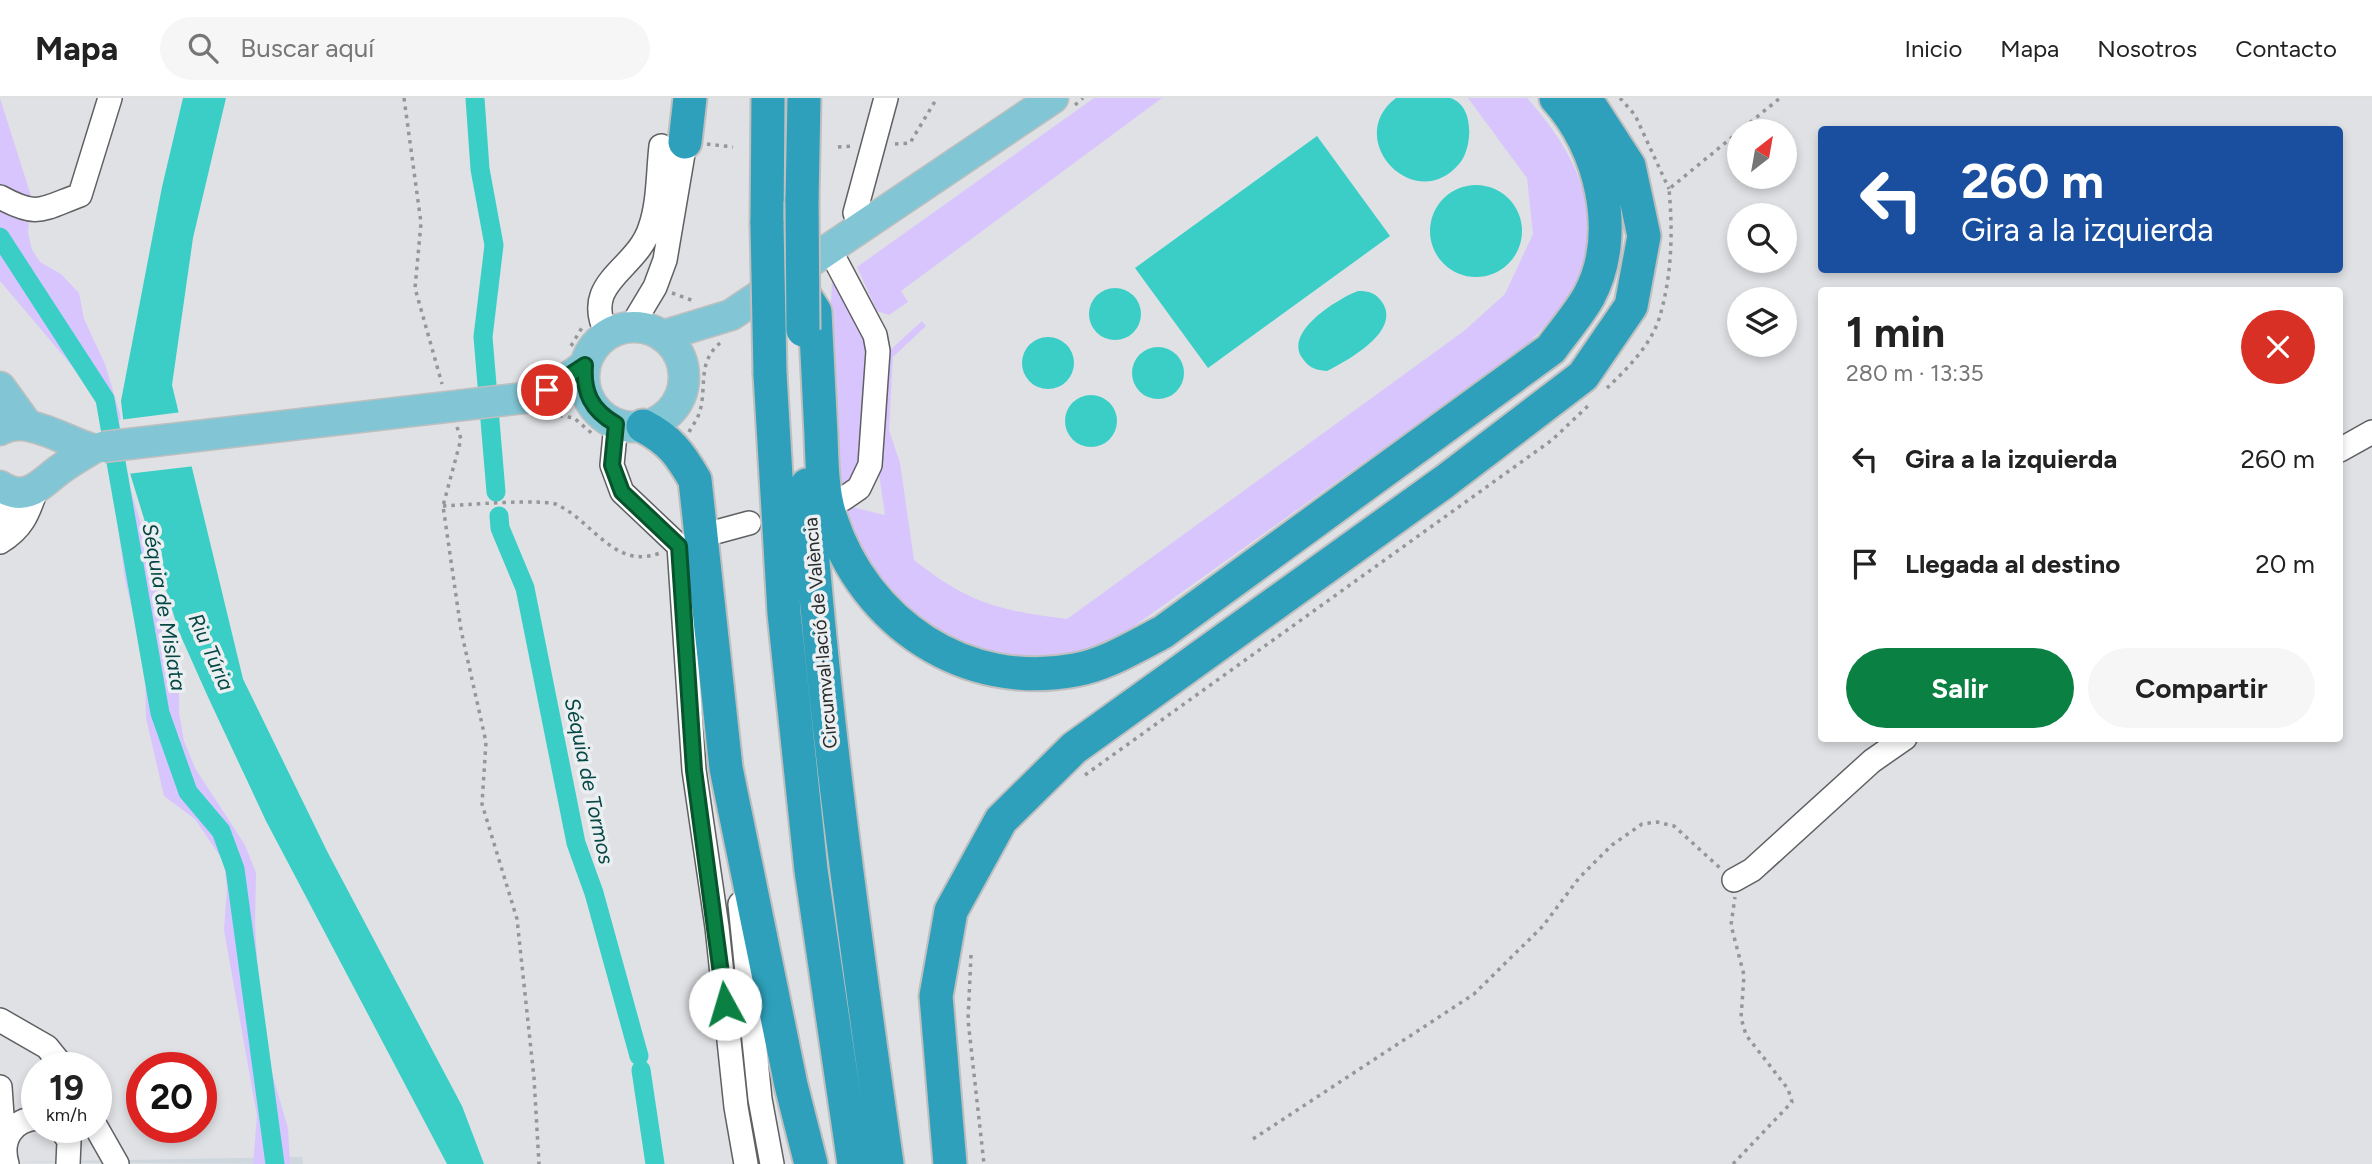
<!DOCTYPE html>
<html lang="es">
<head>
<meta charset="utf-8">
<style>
	body { margin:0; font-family:Figtree,sans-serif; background:#f6f6f6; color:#222; height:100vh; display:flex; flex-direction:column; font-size:26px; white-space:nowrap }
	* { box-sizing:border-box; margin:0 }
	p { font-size:23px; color:#767676 }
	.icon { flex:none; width:38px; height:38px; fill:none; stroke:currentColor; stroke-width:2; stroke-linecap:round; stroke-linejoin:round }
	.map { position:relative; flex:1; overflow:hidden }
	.panel { position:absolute; left:1818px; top:189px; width:525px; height:455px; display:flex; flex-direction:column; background:#fff; border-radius:7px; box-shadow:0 4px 10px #0003 }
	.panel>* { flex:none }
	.top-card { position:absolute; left:1818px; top:28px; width:525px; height:147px; border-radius:7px; box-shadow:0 4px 10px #0003; background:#1a4fa0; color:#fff; overflow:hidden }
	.needle { width:46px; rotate:31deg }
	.controls { position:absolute; left:1727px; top:21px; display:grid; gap:14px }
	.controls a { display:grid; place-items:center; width:70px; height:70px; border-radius:50%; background:#fff; box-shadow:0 4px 10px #0003; font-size:35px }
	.speed { position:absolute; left:21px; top:954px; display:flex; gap:14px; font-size:35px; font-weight:700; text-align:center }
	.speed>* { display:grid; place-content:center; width:91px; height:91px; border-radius:50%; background:#fff; box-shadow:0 4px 10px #0003; line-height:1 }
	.speed small { font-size:18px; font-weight:400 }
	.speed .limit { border:10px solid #d22; background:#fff; color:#111 }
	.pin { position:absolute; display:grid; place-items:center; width:60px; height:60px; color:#fff; margin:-30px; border:4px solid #fff; border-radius:50%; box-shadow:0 2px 7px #0007 }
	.me { position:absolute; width:77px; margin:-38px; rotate:354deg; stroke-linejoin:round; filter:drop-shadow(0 0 5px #0008) }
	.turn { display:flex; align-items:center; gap:24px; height:147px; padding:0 28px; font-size:32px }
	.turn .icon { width:91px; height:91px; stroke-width:2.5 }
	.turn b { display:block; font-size:49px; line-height:60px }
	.round { display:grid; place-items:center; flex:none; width:74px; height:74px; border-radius:37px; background:#f6f6f6 }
	.summary { display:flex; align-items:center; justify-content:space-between; height:119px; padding:0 28px }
	h1 { font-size:42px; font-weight:700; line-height:52px }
	.button { display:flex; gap:14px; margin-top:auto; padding:14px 28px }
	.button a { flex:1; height:80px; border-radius:42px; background:#0b8043; color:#fff; font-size:28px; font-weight:700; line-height:80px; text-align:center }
	.button a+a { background:#f6f6f6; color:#222 }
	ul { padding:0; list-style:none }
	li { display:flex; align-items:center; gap:21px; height:105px; padding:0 28px }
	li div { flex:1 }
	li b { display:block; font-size:26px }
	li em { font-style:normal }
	header { display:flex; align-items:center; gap:42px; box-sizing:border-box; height:98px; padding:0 35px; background:#fff; border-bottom:2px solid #e0e0e0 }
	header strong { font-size:33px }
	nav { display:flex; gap:38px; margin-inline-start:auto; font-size:24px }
	.search { width:490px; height:63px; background:#f6f6f6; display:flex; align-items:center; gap:18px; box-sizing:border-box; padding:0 24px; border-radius:38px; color:#767676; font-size:26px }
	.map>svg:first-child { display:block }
	.built { fill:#ced6de }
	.green { fill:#d9c5fd }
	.water { fill:#3bcec7 }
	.pier { fill:#dfe1e4 }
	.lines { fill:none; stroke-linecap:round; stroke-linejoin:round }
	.canal { stroke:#3bcec7; stroke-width:19 }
	.minor-casing { stroke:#5e6062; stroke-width:26 }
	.major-casing { stroke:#bfbfbf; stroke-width:33 }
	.highway-casing { stroke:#bfbfbf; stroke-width:37 }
	.path { stroke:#959698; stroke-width:3.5; stroke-dasharray:3.5 5; stroke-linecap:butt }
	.minor { stroke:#fff; stroke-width:23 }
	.major { stroke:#82c6d6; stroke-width:30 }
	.highway { stroke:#2ea0bb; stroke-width:33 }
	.major-bridge-casing { stroke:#bfbfbf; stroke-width:33; stroke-linecap:butt }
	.highway-bridge-casing { stroke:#bfbfbf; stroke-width:37; stroke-linecap:butt }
	.major-bridge { stroke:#82c6d6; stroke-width:30 }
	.highway-bridge { stroke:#2ea0bb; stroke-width:33 }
	.route-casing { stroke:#07532c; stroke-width:18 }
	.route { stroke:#0b8043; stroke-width:12 }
	.labels { text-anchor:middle; stroke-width:7; stroke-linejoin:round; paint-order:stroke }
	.street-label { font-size:19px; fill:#292a2b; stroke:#eceff1 }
	.water-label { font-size:21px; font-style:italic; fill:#044744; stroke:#eceff1 }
</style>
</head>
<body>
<header>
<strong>Mapa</strong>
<div class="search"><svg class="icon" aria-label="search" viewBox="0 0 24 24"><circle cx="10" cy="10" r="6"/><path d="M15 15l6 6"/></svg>Buscar aquí</div>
<nav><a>Inicio</a><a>Mapa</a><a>Nosotros</a><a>Contacto</a></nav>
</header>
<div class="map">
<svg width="2372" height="1066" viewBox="0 0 2372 1066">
	<rect width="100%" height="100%" fill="#dfe1e4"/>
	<path class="built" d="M 302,1059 L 303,1066 L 14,1064 Z"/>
	<path class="green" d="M 0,0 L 31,98 L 28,135 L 32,152 L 40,164 L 61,176 L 79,195 L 84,221 L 105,266 L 120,316 L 130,389 L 173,536 L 179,575 L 179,615 L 184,643 L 195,670 L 245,747 L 256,775 L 255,825 L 259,895 L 271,972 L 288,1030 L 290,1066 L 253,1066 L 257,1018 L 224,832 L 227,791 L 224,764 L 195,721 L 164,698 L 146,620 L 145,565 L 125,482 L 119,436 L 117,383 L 101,312 L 83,281 L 0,183 Z
		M 1094,0 L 1162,0 L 901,193 L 908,204 L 889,217 L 877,213 L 857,169 Z
		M 1468,0 L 1527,0 C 1574,53 1609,116 1575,187 C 1563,211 1542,231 1524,250 L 1140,524 C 1130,531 1119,539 1108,544 C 1026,581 926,544 874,475 C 858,455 851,431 843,407 L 885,417 L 877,362 L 889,253 L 922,223 L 926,228 L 893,259 L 889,332 L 900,365 L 914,462 C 970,506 998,512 1067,521 L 1464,233 L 1505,196 L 1533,136 L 1527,80 Z
		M 832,184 L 864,228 L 870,249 L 863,366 L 843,393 C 828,326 828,252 832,184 Z"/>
	<path class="water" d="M 183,0 L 226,0 L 193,140 L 172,287 L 243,581 L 328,755 L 462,1008 L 484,1066 L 447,1066 L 266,723 L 208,599 L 179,534 L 129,372 L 121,303 L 162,89 Z
		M 1396,0 C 1411,0 1435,0 1450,0 C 1475,7 1473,50 1459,66 C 1415,118 1342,41 1396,0 Z
		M 1317,38 L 1390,138 L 1208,270 L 1135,170 Z
		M1430 133a46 46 0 1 1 92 0a46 46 0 1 1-92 0Z
		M1089 216a26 26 0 1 1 52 0a26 26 0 1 1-52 0Z
		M 1358,193 C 1369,193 1376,195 1382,204 C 1402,233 1348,262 1327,273 C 1316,272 1309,270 1303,261 C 1282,235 1337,201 1358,193 Z
		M1022 265a26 26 0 1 1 52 0a26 26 0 1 1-52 0Z
		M1132 275a26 26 0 1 1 52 0a26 26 0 1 1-52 0Z
		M1065 323a26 26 0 1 1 52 0a26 26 0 1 1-52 0Z"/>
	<path class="pier" d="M 182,314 L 195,368 L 127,376 L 119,322 Z"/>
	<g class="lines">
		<path class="canal" d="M 475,0 L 480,71 L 494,147 L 483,239 L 496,394
			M 0,139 L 105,301 L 160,615 L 188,694 L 221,733 L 235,771 L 275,1066
			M 499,418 L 500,430 L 525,490 L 576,745 L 594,795 L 639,958
			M 641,972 L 655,1066"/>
		<defs>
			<path id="minor" d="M 0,99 C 38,120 42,111 80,97 L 110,0
				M 862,130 L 855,115 L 886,0
				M 830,152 L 875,237 L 878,253 L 870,367 L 859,390 L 843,401
				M 631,229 L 655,189 L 665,162 L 685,44
				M 607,236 C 580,184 636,173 650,130 C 659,105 658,74 661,48
				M 616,326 L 612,367 L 622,394 L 679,448 L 694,672 L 717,829 L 736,1009 L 746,1066
				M 2340,352 L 2372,334
				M 0,436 L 11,394
				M 701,438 L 749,425
				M 0,444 C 22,431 28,416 36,392
				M 1734,782 L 1752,772 L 1872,663 L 1905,640
				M 740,806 L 760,1001 L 772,1066
				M 0,922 L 47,949 L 64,970
				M 0,989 L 4,1046
				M 60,1029 L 69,1043 L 68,1066
				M 96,1029 L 117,1066
				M 7,1066 C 0,1042 12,1022 37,1020"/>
			<path id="major" d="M584 279a50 50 0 1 1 100 0a50 50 0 1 1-100 0Z
				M 662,238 L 731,217 L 1053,0
				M 0,289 L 26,325
				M 532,299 L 561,285 L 585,267
				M 0,332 C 26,316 64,343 92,351
				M 0,388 C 23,403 36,391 54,376 C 66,366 79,359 92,351"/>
			<path id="highway" d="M 685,44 L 690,0
				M 802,103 L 804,0
				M 767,126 L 768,0
				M 806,200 L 815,214 C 817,255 819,296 821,337 C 822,364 822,395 831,421 C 865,525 965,593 1075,572 C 1107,566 1134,549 1163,534 L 1551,251 C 1563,234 1579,216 1589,198 C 1622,136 1601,49 1556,0
				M 770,276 L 784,515 L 811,772 L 854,1066
				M 643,328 C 670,342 680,356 695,382 L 726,670 L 791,987 L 811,1066
				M 807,387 C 823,615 855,840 887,1066
				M 950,1066 L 936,898 L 951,813 L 1001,722 L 1074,650 L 1444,384 L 1583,278 L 1631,208 L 1644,138 L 1629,68 L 1585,0"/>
		</defs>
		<use href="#minor" class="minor-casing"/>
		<use href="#major" class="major-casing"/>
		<use href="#highway" class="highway-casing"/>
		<path class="path" d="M 404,0 L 421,125 L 415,190 L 442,286
			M 1620,0 L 1635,17 L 1669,91
			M 1075,7 L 1083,0
			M 707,46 L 733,49
			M 895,46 L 910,45 L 937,0
			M 838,49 L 852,48
			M 672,195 L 694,203
			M 571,248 L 583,228
			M 1607,290 C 1627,271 1650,248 1659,221 C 1672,179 1673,134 1669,91 L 1780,0
			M 551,316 L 574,320 L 595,338
			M 457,329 L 461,341 L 443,408 L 461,532 L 486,644 L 482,706 L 517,821 L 534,980 L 539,1066
			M 689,334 C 693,327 698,320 700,313 C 707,287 697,265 720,245
			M 443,408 C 463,407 546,400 558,407 C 594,425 615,472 660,455
			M 1085,677 L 1552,342 L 1589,307
			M 971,857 L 968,922 L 984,1066
			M 1253,1041 L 1474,896 L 1543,828 L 1579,780 L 1612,747 L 1642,726 L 1657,724 L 1674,728 L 1720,770
			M 1733,1066 L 1792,1004 L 1788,991 L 1746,937 L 1741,920 L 1744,877 L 1731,827 L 1735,799"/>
		<use href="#minor" class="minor"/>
		<use href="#major" class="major"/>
		<use href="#highway" class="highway"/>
		<defs>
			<path id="major-bridge" d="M 103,349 L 532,299"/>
			<path id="highway-bridge" d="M 802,103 L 803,232
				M 767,126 L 770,276"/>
		</defs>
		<use href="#major-bridge" class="major-bridge-casing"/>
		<use href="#highway-bridge" class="highway-bridge-casing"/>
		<use href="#major-bridge" class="major-bridge"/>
		<use href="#highway-bridge" class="highway-bridge"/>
	</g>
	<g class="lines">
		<defs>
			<path id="route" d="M 547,292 L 585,267 C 583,294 591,312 616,326 L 612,367 L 622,394 L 679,448 L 694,672 L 725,906"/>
		</defs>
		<use href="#route" class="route-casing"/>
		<use href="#route" class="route"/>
	</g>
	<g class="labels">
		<g class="street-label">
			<text transform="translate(820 535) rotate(-95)" y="7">Circumval·lació de València</text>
		</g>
		<g class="water-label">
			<text transform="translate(164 509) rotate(80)" y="7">Séquia de Mislata</text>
			<text transform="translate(211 554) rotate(66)" y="7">Riu Túria</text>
			<text transform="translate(589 683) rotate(78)" y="7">Séquia de Tormos</text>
		</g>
	</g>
</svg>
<div class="controls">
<a><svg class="needle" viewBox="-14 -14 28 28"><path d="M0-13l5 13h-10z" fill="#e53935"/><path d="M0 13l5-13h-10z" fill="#767676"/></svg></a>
<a><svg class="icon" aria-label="search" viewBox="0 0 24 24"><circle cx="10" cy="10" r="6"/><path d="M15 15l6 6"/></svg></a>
<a><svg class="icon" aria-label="layers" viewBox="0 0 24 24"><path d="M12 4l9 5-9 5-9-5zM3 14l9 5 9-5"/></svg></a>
</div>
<div class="speed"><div>19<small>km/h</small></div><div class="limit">20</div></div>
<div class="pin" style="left:547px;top:292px;background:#d93025"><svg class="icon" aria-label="arrive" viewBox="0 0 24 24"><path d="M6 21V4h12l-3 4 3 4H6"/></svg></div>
<svg class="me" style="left:725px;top:906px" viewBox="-20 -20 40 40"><circle r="19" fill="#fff"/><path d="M0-13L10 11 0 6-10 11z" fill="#0b8043"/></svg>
<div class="top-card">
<div class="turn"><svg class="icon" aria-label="left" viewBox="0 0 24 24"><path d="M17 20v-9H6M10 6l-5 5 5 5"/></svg><div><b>260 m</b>Gira a la izquierda</div></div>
</div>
<section class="panel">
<div class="summary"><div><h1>1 min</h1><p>280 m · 13:35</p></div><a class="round" style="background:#d93025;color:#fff"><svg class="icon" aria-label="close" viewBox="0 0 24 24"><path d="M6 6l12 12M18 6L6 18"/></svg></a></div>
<ul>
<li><svg class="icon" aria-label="left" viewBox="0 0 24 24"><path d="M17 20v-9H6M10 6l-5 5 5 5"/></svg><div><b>Gira a la izquierda</b></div><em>260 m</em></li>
<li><svg class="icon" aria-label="arrive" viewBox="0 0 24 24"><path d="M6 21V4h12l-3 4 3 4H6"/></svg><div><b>Llegada al destino</b></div><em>20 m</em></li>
</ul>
<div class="button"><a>Salir</a><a>Compartir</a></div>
</section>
</div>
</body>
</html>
